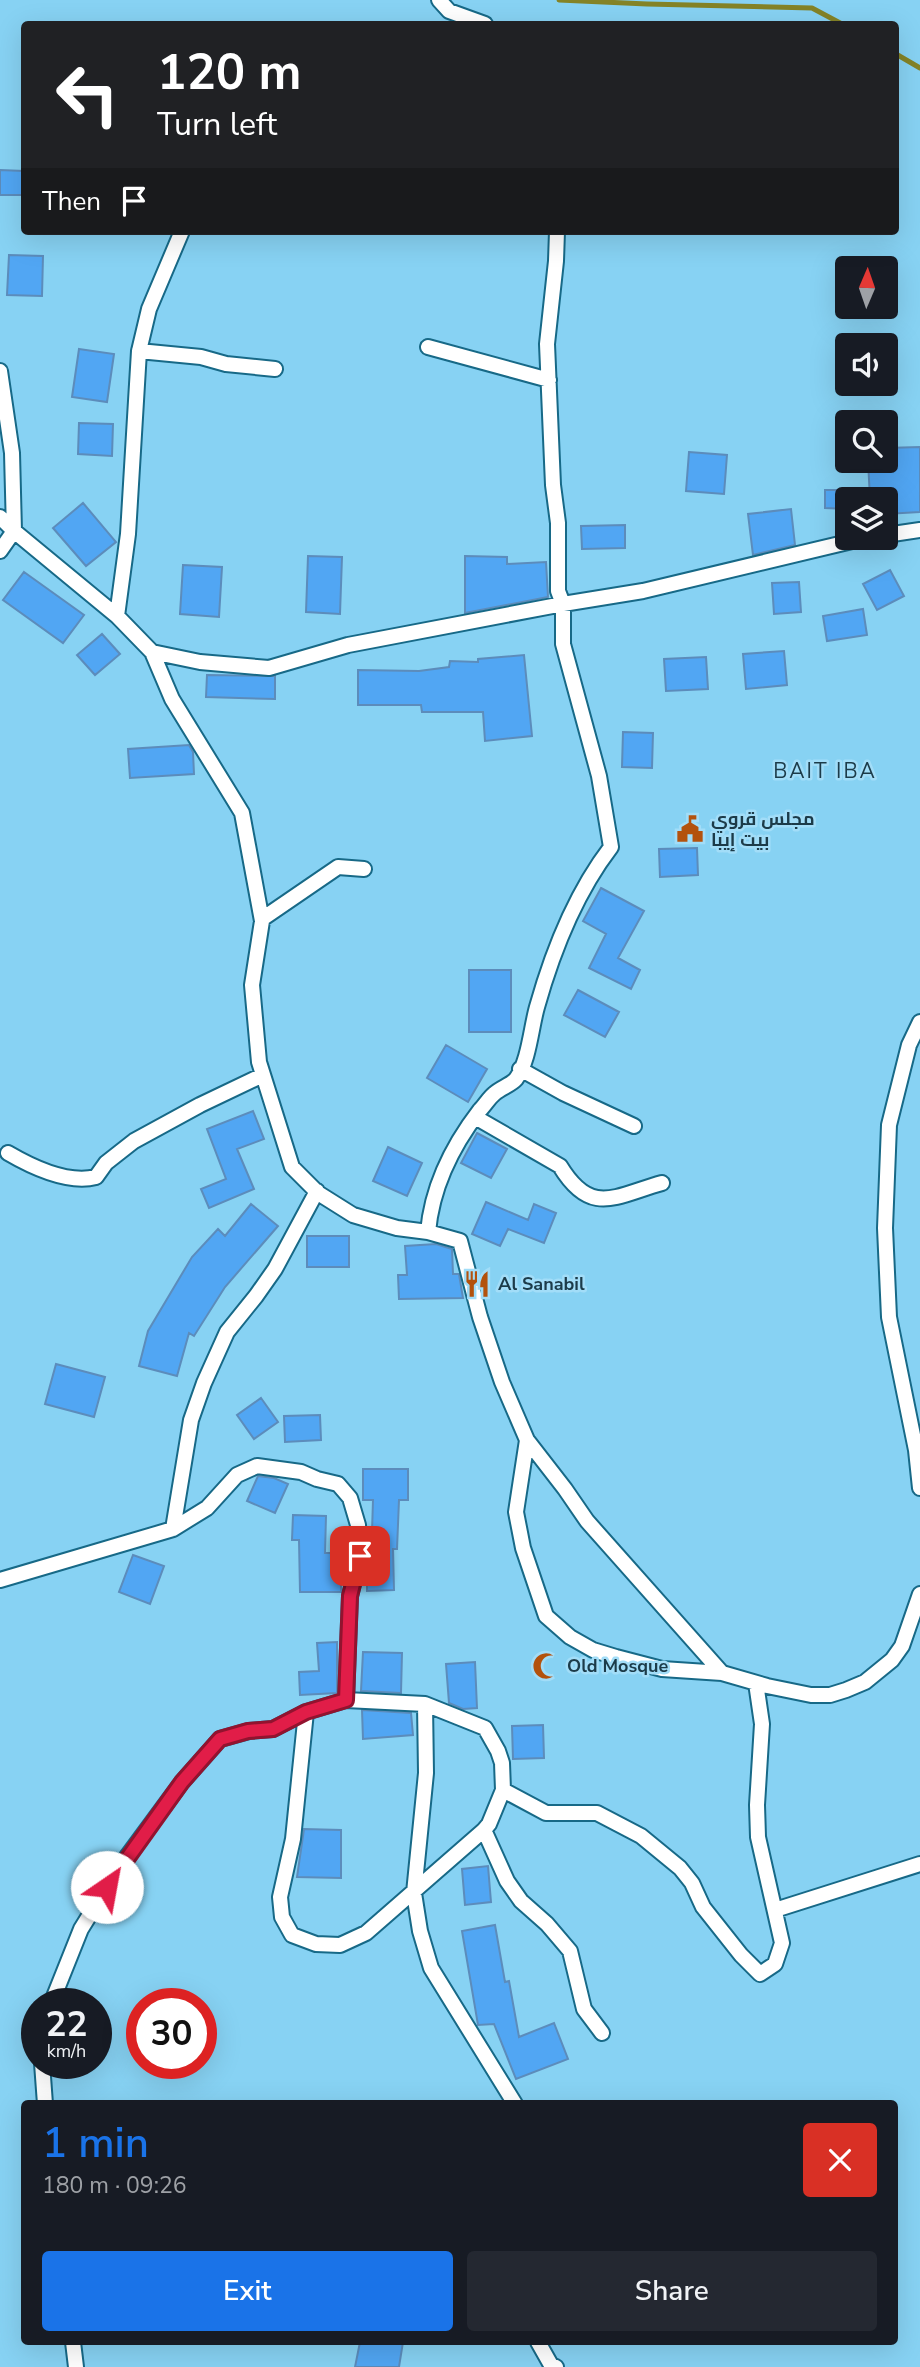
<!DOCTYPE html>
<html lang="en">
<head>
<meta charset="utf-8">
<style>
	body { margin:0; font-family:"Nunito Sans",Cairo,sans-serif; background:#242831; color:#f1f3f6; height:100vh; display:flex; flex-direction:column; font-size:26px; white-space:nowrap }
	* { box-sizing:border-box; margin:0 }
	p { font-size:23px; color:#9ea1a6 }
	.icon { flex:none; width:38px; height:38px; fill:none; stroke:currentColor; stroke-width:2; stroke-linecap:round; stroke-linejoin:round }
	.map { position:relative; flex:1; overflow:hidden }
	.drawer { position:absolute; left:21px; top:2100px; width:877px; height:245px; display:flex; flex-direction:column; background:#171b24; border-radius:7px; box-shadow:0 7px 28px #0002 }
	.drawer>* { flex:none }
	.banner { position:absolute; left:21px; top:21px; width:878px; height:214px; border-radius:7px; box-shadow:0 7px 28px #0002; background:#202124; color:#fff; overflow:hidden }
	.needle { width:46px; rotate:2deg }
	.fabs { position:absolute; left:835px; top:256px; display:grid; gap:14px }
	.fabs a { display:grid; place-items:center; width:63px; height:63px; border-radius:7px; background:#171b24; box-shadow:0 7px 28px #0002; font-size:35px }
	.speed { position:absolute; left:21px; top:1988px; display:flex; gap:14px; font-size:35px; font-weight:700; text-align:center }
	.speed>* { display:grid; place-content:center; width:91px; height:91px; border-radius:50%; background:#171b24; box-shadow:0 7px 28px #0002; line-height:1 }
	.speed small { font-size:18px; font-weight:400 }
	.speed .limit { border:10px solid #d22; background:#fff; color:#111 }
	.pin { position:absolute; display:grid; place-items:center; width:60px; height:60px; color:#fff; margin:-30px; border-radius:14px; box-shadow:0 4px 10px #0006 }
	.me { position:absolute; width:77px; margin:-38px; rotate:33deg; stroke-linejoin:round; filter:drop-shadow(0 0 5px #0008) }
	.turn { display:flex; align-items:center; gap:24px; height:147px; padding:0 21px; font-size:32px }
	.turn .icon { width:91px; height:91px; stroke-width:2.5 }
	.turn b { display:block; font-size:49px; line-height:60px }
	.then { display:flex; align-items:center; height:66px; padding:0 21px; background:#0003; gap:14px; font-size:26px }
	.round { display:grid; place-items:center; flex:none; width:74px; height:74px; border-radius:7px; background:#242831 }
	.overview { display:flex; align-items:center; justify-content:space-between; height:119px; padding:0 21px }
	h1 { font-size:42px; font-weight:600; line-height:52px; color:#1a73e8 }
	.primary-button { display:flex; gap:14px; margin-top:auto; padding:14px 21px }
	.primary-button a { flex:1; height:80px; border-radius:7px; background:#1a73e8; color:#fff; font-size:28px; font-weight:600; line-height:80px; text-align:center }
	.primary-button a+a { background:#242831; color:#f1f3f6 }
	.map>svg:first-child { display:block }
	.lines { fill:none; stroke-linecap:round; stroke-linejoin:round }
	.stream { stroke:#848327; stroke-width:5 }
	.building { fill:#51a6f3; stroke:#5c8cbb; stroke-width:2 }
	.minor-casing { stroke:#176987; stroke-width:18 }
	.minor { stroke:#fff; stroke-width:14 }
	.route-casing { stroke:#92132f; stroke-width:18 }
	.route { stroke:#e11d48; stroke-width:12 }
	.labels { text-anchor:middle; stroke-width:5; stroke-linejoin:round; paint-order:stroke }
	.poi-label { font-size:18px; font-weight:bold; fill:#1c3b49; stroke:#a2ddf8; text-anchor:start }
	.quarter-label { font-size:21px; letter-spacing:2px; fill:#1c3b49; stroke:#a2ddf8 }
</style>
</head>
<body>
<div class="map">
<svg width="920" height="2367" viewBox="0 0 920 2367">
	<rect width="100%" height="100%" fill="#87d2f3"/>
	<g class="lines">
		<path class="stream" d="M 559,0 L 647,4 L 812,8 L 842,24
			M 896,54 L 920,68"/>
	</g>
	<path class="building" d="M 0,170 L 24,171 L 24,195 L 0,195 Z
		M 9,255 L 43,256 L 42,296 L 7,295 Z
		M 79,349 L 114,354 L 107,402 L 72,397 Z
		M 79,423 L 113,424 L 112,456 L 78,454 Z
		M 920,447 L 920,512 L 886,514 L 886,499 L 870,499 L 868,460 L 886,460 L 886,448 Z
		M 689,452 L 727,455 L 724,494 L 686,491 Z
		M 825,490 L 847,490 L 847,509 L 825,508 Z
		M 83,503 L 116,542 L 86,566 L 53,528 Z
		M 791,509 L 795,545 L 753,555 L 748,514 Z
		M 625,525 L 625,548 L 582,549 L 581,526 Z
		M 308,556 L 342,557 L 340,614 L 306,612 Z
		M 465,556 L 507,557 L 507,564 L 546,562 L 548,597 L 465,613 Z
		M 183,565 L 222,567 L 219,617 L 180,614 Z
		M 890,570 L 904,596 L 877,610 L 863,584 Z
		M 24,572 L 84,615 L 63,643 L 3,600 Z
		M 799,582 L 801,612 L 774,614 L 772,583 Z
		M 863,609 L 867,635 L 827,641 L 823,616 Z
		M 102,634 L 120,654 L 95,675 L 77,655 Z
		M 784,651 L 787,685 L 746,689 L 743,654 Z
		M 524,655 L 532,736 L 485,741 L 483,712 L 422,712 L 421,705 L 358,705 L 358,670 L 419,671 L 449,667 L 450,661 L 478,662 L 478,659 Z
		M 706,657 L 708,689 L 666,691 L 664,659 Z
		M 207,675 L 275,676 L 275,699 L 206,697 Z
		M 623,732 L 653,733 L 652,768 L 622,767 Z
		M 189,745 L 193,752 L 194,774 L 130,778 L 128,749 Z
		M 697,848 L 698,875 L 660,877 L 659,849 Z
		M 601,888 L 644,911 L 618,958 L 640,970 L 631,989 L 589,968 L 606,934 L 583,921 Z
		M 469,970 L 511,970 L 511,1032 L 469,1032 Z
		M 578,990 L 619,1012 L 605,1037 L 564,1015 Z
		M 446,1045 L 487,1069 L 468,1102 L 427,1078 Z
		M 253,1111 L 264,1139 L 237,1149 L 254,1189 L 209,1208 L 201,1189 L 226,1179 L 207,1129 Z
		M 477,1133 L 507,1149 L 491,1178 L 461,1163 Z
		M 388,1147 L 422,1163 L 407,1196 L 373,1181 Z
		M 486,1202 L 528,1220 L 534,1204 L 556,1213 L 544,1243 L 508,1229 L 500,1246 L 472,1234 Z
		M 251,1204 L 278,1226 L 225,1287 L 194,1336 L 189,1333 L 177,1376 L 139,1366 L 148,1331 L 192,1257 L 218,1229 L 225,1236 Z
		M 307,1236 L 349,1236 L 349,1267 L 307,1267 Z
		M 436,1244 L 452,1249 L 453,1274 L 459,1274 L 463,1298 L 399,1299 L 398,1275 L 407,1275 L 405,1246 Z
		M 56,1364 L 105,1377 L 94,1417 L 45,1404 Z
		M 261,1398 L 278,1422 L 254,1439 L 237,1415 Z
		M 320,1415 L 321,1440 L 285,1442 L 284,1416 Z
		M 363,1469 L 408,1469 L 408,1500 L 399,1500 L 397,1549 L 393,1549 L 394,1590 L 367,1591 L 367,1568 L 368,1564 L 371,1564 L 373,1500 L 363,1500 Z
		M 258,1476 L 274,1478 L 288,1484 L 275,1513 L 247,1501 Z
		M 293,1515 L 326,1516 L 325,1553 L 341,1553 L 341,1592 L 300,1592 L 299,1540 L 292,1540 Z
		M 133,1555 L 164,1566 L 150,1604 L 119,1592 Z
		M 337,1642 L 337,1693 L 300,1695 L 299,1672 L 319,1671 L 317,1643 Z
		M 363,1652 L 402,1653 L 401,1693 L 361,1691 Z
		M 475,1662 L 477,1708 L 463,1709 L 449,1703 L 446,1664 Z
		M 362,1710 L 411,1713 L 413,1735 L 363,1739 Z
		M 543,1725 L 544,1758 L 513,1759 L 512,1726 Z
		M 304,1829 L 341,1830 L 341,1878 L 297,1877 Z
		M 488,1866 L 491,1902 L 465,1905 L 462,1869 Z
		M 495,1925 L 505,1982 L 509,1981 L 519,2037 L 554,2023 L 568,2059 L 516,2079 L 494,2024 L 478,2025 L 462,1931 Z
		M 360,2342 L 403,2342 L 399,2367 L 355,2367 Z"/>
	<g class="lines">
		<defs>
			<path id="minor" d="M 439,0 L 449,11 L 485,24
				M 428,347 L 549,380
				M 139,351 L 201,357 L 226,364 L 275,369
				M 0,371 L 12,453 L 14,531 L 0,551
				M 0,517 L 14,531 L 117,616 L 152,652 L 200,662 L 269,668 L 348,645 L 563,604 L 643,591 L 869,537
				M 886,535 L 920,530
				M 117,616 L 128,534 L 139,351 L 149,309 L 182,231
				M 152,652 L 172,699 L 242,813 L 262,921 L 252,985 L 259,1062 L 292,1167 L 318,1193 L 353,1215 L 397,1228 L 428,1232 L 460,1241 L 480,1317 L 502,1382 L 527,1440 L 565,1489 L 587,1521 L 722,1673 L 767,1686 L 811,1695 L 830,1695 L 846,1690 L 865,1682 L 892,1660 L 902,1646 L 920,1594
				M 262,919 L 338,867 L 364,869
				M 920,1022 L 909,1045 L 889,1125 L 885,1228 L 889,1317 L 916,1450 L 920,1488
				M 520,1069 L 563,1093 L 634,1126
				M 475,1117 L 560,1166 C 591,1217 615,1196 662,1183
				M 8,1153 C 32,1167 68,1184 96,1177 L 106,1163 L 134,1141 L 200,1105 L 263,1075
				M 428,1232 C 432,1187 453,1145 480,1110 C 485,1105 489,1098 494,1094 C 500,1088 511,1085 516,1079 C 529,1061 531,1028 537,1007 C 553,950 575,894 611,847 L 599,776 L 563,644 L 563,604 L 558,591 L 558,523 L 553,485 L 547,344 L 556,261 L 557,231
				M 527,1440 L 516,1512 L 523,1548 L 546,1616 L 570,1637 L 593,1650 L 616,1657 L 662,1669 L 722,1673
				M 173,1529 L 191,1420 L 204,1383 L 227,1332 L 256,1296 L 275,1269 L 317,1191
				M 0,1580 L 173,1529 L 207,1508 L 237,1475 L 257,1466 L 301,1472 L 317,1479 L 338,1484 L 350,1498 L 358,1525 L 360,1556 L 350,1596 L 346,1700
				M 425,1704 L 426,1773 L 414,1893 L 420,1931 L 431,1968 L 515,2104
				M 306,1712 L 293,1839 L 280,1897 L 282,1917 L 292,1935 L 316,1944 L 340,1945 L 366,1933 L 484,1830 L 489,1824 L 503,1790
				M 484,1830 L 507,1881 L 521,1901 L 547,1924 L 570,1951 L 584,2009 L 602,2033
				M 775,1910 L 920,1864
				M 51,2004 L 81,1929 L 120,1866 L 182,1782 L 220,1739 L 249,1731 L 273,1729 L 306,1712 L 346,1700 L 425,1704 L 485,1728 L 498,1751 L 502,1763 L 503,1790 L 546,1813 L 597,1813 L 641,1836 L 680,1868 L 692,1883 L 703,1907 L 741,1955 L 760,1974 L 775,1964 L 782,1943 L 758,1837 L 757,1805 L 762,1724 L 756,1683
				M 42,2063 L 45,2104
				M 73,2342 L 76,2367
				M 538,2342 L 551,2365 L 556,2367"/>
		</defs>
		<use href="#minor" class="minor-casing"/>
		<use href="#minor" class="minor"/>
	</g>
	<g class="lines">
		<defs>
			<path id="route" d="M 107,1887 L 182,1782 L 220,1739 L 248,1731 L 273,1729 L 306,1712 L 346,1700 L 350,1596 L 360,1556"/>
		</defs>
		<use href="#route" class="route-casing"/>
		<use href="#route" class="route"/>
	</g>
	<defs>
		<symbol id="civic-bare" viewBox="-9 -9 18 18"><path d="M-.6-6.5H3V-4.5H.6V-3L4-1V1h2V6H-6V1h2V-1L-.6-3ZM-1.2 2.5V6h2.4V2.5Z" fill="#b3520d" stroke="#a2ddf8" stroke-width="2.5" paint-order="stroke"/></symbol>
		<symbol id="restaurant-bare" viewBox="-9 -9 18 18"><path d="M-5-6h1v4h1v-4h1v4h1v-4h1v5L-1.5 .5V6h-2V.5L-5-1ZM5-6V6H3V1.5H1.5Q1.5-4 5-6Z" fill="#b3520d" stroke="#a2ddf8" stroke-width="2.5" paint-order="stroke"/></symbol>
		<symbol id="mosque-bare" viewBox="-9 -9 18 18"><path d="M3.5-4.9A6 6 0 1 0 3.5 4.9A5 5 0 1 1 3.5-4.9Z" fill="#b3520d" stroke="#a2ddf8" stroke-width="2.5" paint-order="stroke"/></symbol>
	</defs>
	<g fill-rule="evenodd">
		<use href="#civic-bare" x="671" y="810" width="38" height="38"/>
		<use href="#restaurant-bare" x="458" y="1265" width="38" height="38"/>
		<use href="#mosque-bare" x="527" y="1647" width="38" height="38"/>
	</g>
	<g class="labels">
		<g class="poi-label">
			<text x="711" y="825">مجلس قروي<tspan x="711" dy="21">بيت إيبا</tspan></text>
			<text x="498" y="1290">Al Sanabil</text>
			<text x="567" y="1672">Old Mosque</text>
		</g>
		<g class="quarter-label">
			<text x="825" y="778">BAIT IBA</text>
		</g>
	</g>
</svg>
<div class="fabs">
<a><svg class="needle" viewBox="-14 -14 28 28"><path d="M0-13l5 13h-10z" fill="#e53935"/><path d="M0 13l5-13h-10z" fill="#9ea1a6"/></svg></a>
<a><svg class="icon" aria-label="sound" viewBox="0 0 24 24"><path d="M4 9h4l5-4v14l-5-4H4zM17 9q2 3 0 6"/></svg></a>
<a><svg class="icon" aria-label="search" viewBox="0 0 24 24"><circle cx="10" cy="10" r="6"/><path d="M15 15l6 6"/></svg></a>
<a><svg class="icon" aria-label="layers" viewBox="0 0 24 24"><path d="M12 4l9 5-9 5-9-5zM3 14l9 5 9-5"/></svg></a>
</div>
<div class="speed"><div>22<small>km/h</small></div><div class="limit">30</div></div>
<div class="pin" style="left:360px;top:1556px;background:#d93025"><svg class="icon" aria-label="arrive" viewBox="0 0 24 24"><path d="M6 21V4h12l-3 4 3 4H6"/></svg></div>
<svg class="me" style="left:107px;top:1887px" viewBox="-20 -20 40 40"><circle r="19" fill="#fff"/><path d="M0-13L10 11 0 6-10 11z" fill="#e11d48"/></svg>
<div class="banner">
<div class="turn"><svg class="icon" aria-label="left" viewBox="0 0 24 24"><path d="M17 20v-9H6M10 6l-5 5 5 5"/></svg><div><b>120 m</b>Turn left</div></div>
<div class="then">Then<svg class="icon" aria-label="arrive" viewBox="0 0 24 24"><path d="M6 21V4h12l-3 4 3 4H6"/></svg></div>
</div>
<section class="drawer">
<div class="overview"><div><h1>1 min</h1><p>180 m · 09:26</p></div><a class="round" style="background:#d93025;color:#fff"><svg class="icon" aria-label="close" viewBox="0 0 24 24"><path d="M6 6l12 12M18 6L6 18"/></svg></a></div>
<div class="primary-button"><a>Exit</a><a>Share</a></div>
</section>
</div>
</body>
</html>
